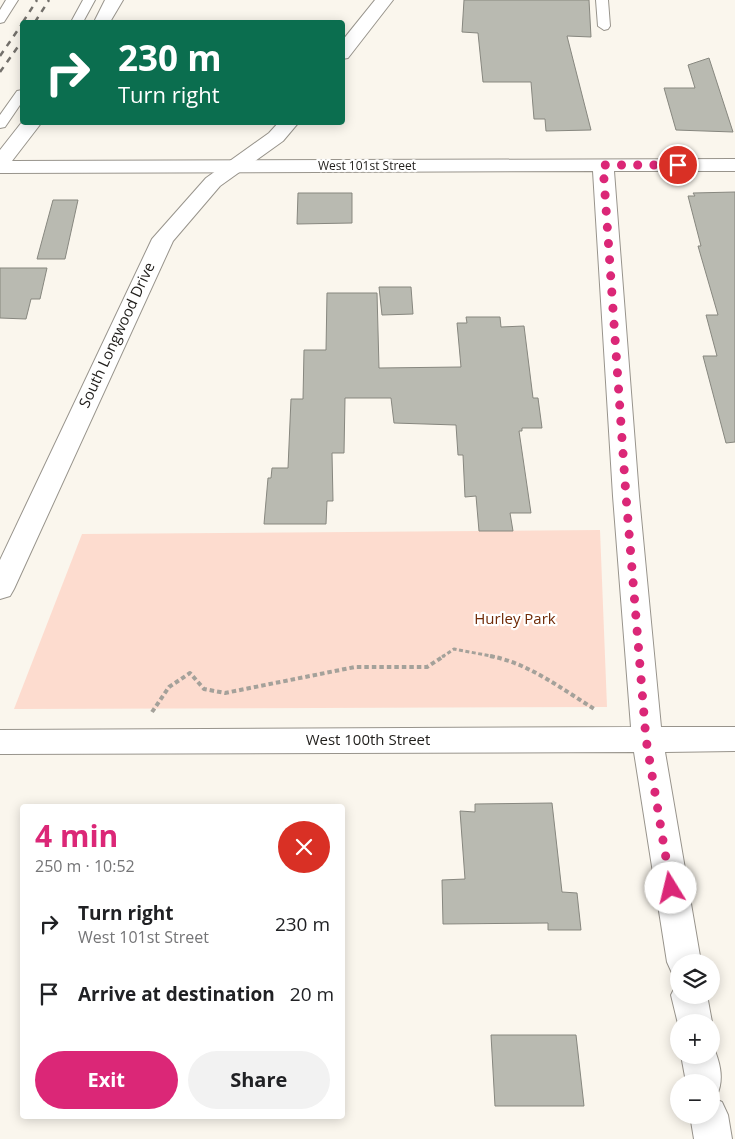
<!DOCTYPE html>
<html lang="en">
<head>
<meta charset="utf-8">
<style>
	body { margin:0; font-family:"Open Sans",sans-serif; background:#f2f2f2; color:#202124; height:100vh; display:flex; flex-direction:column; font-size:19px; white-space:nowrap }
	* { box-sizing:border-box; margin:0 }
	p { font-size:16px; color:#757577 }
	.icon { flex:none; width:28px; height:28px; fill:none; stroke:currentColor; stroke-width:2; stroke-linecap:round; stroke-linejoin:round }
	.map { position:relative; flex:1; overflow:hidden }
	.panel { position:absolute; left:20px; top:804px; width:325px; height:315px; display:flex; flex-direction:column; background:#fff; border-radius:5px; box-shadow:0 2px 12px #0003 }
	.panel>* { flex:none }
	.guide { position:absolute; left:20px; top:20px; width:325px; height:105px; border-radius:5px; box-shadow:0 2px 12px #0003; background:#0b6e4f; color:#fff; overflow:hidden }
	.tools { position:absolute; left:670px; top:954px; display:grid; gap:10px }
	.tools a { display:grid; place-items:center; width:50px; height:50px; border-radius:50%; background:#fff; box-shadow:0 2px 12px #0003; font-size:25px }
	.pin { position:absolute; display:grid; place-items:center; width:42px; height:42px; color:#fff; margin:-21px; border:2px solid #fff; border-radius:50%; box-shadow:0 1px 5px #0007 }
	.me { position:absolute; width:55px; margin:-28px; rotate:351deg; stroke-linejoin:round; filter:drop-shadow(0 0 4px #0008) }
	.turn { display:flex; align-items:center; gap:18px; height:105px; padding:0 15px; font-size:22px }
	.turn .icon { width:65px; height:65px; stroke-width:2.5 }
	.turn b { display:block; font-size:35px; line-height:42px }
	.round { display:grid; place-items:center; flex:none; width:52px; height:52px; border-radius:26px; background:#f2f2f2 }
	.summary { display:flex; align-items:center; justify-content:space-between; height:85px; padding:0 15px }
	h1 { font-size:30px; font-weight:700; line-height:38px; color:#db2777 }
	.primary-button { display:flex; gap:10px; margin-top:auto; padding:10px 15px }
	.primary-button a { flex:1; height:58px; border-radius:30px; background:#db2777; color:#fff; font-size:20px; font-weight:700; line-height:58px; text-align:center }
	.primary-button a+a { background:#f2f2f2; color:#202124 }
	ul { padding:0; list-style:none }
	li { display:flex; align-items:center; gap:15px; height:70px; padding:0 15px }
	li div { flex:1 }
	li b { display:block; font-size:19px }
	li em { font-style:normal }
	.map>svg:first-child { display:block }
	.green { fill:#fddccf }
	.building { fill:#b9bab1; stroke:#87877f }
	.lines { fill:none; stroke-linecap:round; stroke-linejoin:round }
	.service-casing { stroke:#98948c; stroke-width:2 }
	.minor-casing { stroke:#98948c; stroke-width:2 }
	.tertiary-casing { stroke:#98948c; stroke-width:2 }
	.path-far1 { stroke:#a4a19a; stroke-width:3; stroke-dasharray:4 2.5; stroke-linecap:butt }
	.path { stroke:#a4a19a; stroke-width:4; stroke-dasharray:4.5 3; stroke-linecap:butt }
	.service { fill:#fff; fill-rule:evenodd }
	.minor { fill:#fff; fill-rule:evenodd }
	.tertiary { fill:#fff; fill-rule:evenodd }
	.rail { stroke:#73706b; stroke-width:2.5; stroke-dasharray:6 6; stroke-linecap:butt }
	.route { stroke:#db2777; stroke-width:9; stroke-dasharray:0 16.2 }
	.labels { text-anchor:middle; stroke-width:4.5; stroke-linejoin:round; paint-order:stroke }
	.far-street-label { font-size:12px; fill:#1f1d1a; stroke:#fff }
	.street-label { font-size:15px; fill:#1f1d1a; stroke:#fff }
	.park-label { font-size:15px; fill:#6f2a07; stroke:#fff }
</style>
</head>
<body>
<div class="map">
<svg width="735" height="1139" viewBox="0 0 735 1139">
	<rect width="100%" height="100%" fill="#faf6ed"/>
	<path class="green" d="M 600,530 L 607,707 L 14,709 L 82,534 Z"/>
	<path class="building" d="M 464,0 L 589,0 L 591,37 L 567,36 L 591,130 L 546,131 L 545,119 L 534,119 L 531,82 L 483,82 L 478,33 L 462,32 Z
		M 709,58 L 733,132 L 676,130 L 664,88 L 695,88 L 688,65 Z
		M 735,192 L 735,442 L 726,443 L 703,356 L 717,356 L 706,315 L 718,315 L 698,246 L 701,246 L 688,196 L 695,196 L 693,193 Z
		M 298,193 L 352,193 L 352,223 L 297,224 Z
		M 53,200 L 78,200 L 65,259 L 37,259 Z
		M 0,268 L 47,268 L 40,299 L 31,299 L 26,319 L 0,318 Z
		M 379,287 L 411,287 L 413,314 L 382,315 Z
		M 327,293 L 377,293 L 379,368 L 461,367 L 457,323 L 467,323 L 466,317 L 500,317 L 501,327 L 524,326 L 533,398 L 538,398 L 542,428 L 522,428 L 522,431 L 519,431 L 531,513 L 510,513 L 513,531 L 479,531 L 476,496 L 465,497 L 463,455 L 458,455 L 456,425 L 394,423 L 391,398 L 345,398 L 344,453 L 332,453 L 333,501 L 327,501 L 326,524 L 264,524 L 268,478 L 271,478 L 272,468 L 288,468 L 291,399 L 303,399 L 304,350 L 326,350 Z
		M 552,803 L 562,892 L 577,893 L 581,930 L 548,930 L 548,923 L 443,924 L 442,880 L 465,879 L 460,811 L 475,812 L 475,804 Z
		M 491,1035 L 576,1035 L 584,1106 L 495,1106 Z"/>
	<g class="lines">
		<defs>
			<path id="service" d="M 6,0 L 18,0 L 4,22 L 0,23 L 0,10 Z
				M 83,0 L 95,0 L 83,22 L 71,22 Z
				M 596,0 L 608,0 L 610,26 L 608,29 L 604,30 L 598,26 Z
				M 22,90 L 22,102 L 5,127 L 0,128 L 0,115 L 17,91 Z"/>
			<path id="minor" d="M 105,0 L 123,0 L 110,22 L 94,22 Z
				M 22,122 L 42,122 L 12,161 L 735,159 L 735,171 L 614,171 L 639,496 L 661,727 L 735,727 L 735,751 L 665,752 L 701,962 L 679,962 L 679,976 L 672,973 L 667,962 L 634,752 L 0,754 L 0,730 L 631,727 L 613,496 L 593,171 L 0,173 L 0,150 Z
				M 677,983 L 679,983 L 679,995 L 707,995 L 712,1022 L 711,1023 L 679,1022 L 679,1028 L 671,995 Z
				M 712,1043 C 719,1060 725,1077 717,1095 L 711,1097 L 711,1082 L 686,1082 L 681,1055 L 711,1055 Z
				M 711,1097 L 722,1102 L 728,1115 L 732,1139 L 694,1139 L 690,1115 L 711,1115 Z"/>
			<path id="tertiary" d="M 375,0 L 393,0 L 348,58 L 342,59 L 342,41 Z
				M 279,122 L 299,122 L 283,141 L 220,186 L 173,241 L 14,589 L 10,596 L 0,599 L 0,560 L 152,239 L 206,178 L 269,133 Z"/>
		</defs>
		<use href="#service" class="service-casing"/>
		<use href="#minor" class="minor-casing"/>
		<use href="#tertiary" class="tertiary-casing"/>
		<path class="path-far1" d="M 442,657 L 454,649 L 496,657"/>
		<path class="path" d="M 490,656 C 529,663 563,690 596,710
			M 152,712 L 169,687 L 190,673 L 204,689 L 225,693 L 355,667 L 427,667 L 444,656"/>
		<use href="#service" class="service"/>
		<use href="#minor" class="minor"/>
		<use href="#tertiary" class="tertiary"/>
		<path class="rail" d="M 23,22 L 37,0
			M 35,22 L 49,0
			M 0,56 L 22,24
			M 0,72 L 22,41"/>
	</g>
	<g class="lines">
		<path class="route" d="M 671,888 L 646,739 L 626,496 L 603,165 L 678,165"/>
	</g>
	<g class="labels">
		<g class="far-street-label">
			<text x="367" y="170">West 101st Street</text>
		</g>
		<g class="street-label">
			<text transform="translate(117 335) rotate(-65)" y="5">South Longwood Drive</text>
			<text x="368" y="745">West 100th Street</text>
		</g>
		<g class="park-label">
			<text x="515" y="624">Hurley Park</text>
		</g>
	</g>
</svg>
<div class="tools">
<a><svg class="icon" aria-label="layers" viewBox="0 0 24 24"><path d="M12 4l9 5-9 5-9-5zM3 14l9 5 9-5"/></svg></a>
<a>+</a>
<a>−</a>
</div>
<div class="pin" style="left:678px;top:165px;background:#d93025"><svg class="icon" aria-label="arrive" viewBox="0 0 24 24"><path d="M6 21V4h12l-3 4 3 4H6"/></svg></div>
<svg class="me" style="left:671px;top:888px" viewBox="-20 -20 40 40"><circle r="19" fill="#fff"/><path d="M0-13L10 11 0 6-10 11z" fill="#db2777"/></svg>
<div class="guide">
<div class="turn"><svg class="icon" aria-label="right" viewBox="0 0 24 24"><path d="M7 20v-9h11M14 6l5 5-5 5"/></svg><div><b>230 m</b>Turn right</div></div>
</div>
<section class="panel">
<div class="summary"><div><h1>4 min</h1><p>250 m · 10:52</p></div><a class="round" style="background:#d93025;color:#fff"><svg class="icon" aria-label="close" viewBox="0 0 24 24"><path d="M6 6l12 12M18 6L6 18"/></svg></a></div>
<ul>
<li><svg class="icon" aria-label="right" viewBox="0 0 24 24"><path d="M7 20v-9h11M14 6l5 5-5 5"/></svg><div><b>Turn right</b><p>West 101st Street</p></div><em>230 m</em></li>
<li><svg class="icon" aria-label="arrive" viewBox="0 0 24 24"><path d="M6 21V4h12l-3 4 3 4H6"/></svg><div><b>Arrive at destination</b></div><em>20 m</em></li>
</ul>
<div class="primary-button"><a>Exit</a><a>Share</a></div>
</section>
</div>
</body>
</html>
